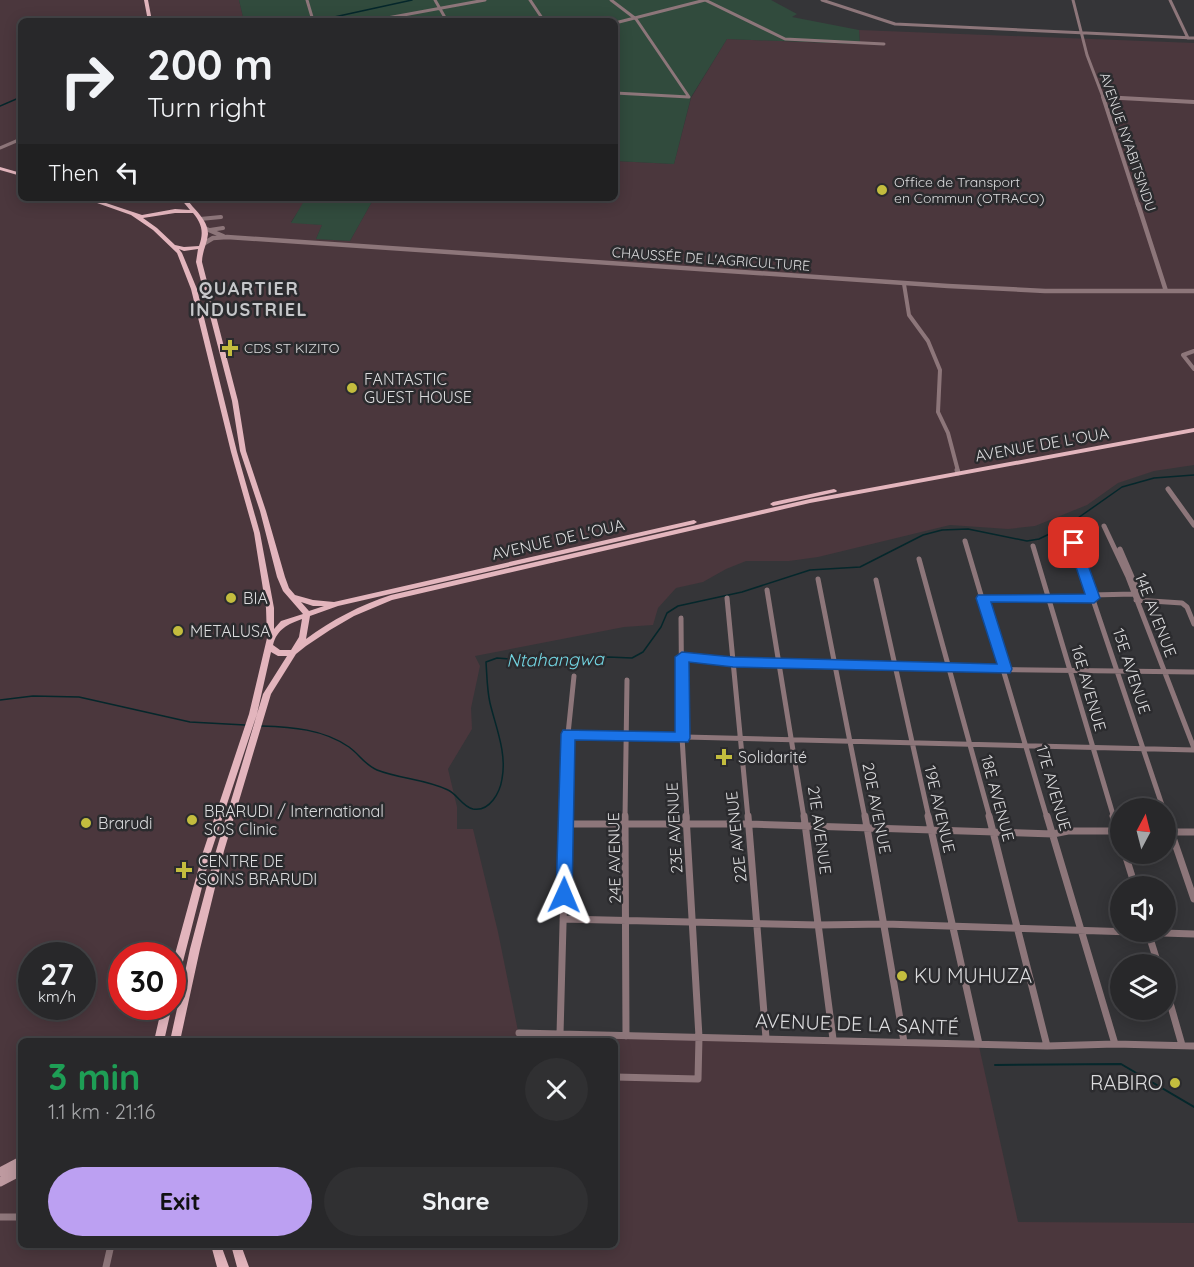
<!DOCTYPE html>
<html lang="en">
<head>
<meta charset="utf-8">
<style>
	body { margin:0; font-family:Quicksand,sans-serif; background:#303032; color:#f1f3f6; height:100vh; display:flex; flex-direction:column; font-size:22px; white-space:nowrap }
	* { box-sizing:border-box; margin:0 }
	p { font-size:20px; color:#a5a6a8 }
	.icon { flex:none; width:33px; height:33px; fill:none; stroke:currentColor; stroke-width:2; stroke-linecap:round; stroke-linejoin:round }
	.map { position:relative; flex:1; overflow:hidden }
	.details { position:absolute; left:18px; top:1038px; width:600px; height:210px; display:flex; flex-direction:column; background:#28282a; border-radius:9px; box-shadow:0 3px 15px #0003,0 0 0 2px #444447 }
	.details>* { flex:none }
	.banner { position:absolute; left:18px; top:18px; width:600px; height:183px; border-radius:9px; box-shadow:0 3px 15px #0003,0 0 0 2px #444447; background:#28282a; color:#f1f3f6; overflow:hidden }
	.needle { width:39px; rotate:7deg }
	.fabs { position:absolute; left:1110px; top:798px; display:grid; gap:12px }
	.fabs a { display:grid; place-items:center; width:66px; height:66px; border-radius:50%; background:#28282a; box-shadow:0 3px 15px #0003,0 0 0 2px #444447; font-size:30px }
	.speed { position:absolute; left:18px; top:942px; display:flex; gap:12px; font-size:30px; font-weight:700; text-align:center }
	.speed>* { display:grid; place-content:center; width:78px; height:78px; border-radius:50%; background:#28282a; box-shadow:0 3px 15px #0003,0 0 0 2px #444447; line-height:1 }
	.speed small { font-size:15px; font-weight:400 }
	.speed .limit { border:9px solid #d22; background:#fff; color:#111 }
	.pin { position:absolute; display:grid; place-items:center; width:51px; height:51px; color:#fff; margin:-26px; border-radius:12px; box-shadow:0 3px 9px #0006 }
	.me { position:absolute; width:66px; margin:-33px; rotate:1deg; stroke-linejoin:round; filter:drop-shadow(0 0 4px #0008) }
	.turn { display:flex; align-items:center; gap:21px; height:126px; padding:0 30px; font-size:27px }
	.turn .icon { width:78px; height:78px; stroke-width:2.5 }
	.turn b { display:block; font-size:42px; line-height:51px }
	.then { display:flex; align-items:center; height:57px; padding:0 30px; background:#0003; gap:12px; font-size:22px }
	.round { display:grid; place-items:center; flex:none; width:63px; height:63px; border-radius:32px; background:#303032 }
	.headline { display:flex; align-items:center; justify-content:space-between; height:102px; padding:0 30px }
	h1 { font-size:36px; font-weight:800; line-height:45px; color:#1e9e55 }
	.cta { display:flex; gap:12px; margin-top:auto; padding:12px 30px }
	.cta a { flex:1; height:69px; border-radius:36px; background:#bca0f2; color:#111; font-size:24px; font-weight:800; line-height:69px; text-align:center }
	.cta a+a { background:#303032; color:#f1f3f6 }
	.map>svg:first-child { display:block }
	.industrial { fill:#4b373d; fill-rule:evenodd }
	.green { fill:#314b3d }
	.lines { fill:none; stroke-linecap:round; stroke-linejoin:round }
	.stream-far1 { stroke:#05272b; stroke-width:1.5 }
	.stream { stroke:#05272b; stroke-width:2 }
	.minor-far3 { stroke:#8d767a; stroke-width:3 }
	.minor-far2 { stroke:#8d767a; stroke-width:4 }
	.minor-far1 { stroke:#8d767a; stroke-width:5 }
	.minor { stroke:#8d767a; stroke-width:7 }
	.tertiary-far1 { stroke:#8d767a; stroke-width:4 }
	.tertiary { stroke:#8d767a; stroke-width:4.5 }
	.secondary { stroke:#be9aa0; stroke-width:9 }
	.primary { fill:#e3b5bd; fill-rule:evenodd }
	.route { fill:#1a73e8; stroke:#114b97; stroke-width:1.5 }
	.poi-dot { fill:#c3bd3e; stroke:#2b2b2e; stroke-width:2 }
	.labels { text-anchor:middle; stroke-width:5; stroke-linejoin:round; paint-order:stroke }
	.far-street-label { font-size:14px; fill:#dbdbdd; stroke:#2b2b2e }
	.far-poi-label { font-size:14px; fill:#dbdbdd; stroke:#2b2b2e; text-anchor:start }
	.poi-label { font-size:16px; fill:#dbdbdd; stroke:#2b2b2e; text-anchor:start }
	.street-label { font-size:16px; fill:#dbdbdd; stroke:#2b2b2e }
	.far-district-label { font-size:18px; font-weight:bold; letter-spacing:1.5px; fill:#c6c7ca; stroke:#2b2b2e }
	.water-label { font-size:18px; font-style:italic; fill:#73d6e3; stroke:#2b2b2e }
	.near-poi-label { font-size:20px; fill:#dbdbdd; stroke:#2b2b2e; text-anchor:start }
	.near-street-label { font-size:20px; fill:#dbdbdd; stroke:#2b2b2e }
</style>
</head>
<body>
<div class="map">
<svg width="1194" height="1267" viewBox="0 0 1194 1267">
	<rect width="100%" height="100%" fill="#353538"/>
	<path class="industrial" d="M 0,0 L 239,0 L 244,21 L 21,21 L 21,198 L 304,198 L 305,201 L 291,222 L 322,225 L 316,239 L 350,241 L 374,198 L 615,198 L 615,161 L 674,164 L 691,98 L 727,39 L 860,44 L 859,30 L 1194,43 L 1194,465 L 1154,471 L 1118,483 L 1087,505 L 1035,526 L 1008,529 L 950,525 L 818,557 L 789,561 L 746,561 L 726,569 L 703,582 L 676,588 L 658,608 L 653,625 L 624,627 L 475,656 L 480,666 L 471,708 L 472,729 L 448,769 L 457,807 L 457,829 L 473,829 L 498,932 L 518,1031 L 978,1042 L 1018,1222 L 1194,1223 L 1194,1267 L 0,1267 ZM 32,956 L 82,956 L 82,1006 L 32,1006 ZM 122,956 L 172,956 L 172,1006 L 122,1006 ZM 21,1041 L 615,1041 L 615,1245 L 21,1245 Z"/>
	<path class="green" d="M 239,0 L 771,0 L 797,14 L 792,17 L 859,30 L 860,44 L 727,39 L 691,97 L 674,164 L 615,161 L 615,21 L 244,21 Z
		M 304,198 L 374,198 L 350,241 L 316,239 L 322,225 L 291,223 L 304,201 Z"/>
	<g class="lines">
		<path class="stream-far1" d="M 316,21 L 412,0
			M 0,106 L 21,97
			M 0,700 L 33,696 L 79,697 L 190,722 L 245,725
			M 261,726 C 292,727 323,729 349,747 C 359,754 365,765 377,770 C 400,779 425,779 448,790 C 457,794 463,807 473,809 C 490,812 500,792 502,779 C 507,753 496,728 490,703 C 487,690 487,676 486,662 L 497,658 L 559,663 L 608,657 L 632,658 L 643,652 L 661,627 L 667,613 L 678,606 L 742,592 L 810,570 L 860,567 L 923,535 L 942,530 L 968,529 L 1027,541 L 1039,539 L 1068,525 L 1122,487 L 1154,478 L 1194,475"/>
		<path class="stream" d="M 995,1065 L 1121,1064 L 1194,1107"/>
		<path class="minor-far3" d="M 435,0 L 447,21
			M 530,0 L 544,21
			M 611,0 L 636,19 L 689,97
			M 705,0 L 785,39 L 884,44
			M 822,0 L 895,24 L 1194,38
			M 1073,0 L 1087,55 L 1103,97
			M 1170,0 L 1188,38
			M 296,21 L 312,17 L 307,0
			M 371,21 L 485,0
			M 615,23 L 705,0
			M 615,93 L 689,97
			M 0,148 L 21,139"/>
		<path class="minor-far2" d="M 200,219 L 221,217
			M 210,230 L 223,228
			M 904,284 L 909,315 L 928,341 L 940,370 L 938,412 L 948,433 L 958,471
			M 1194,351 L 1183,355 L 1194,369"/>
		<path class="minor-far1" d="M 957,470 L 958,473
			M 1168,489 L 1194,525
			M 1104,526 L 1128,577 L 1194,748
			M 965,541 L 1047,818
			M 1074,543 L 1163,808
			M 1033,546 L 1114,818
			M 1120,549 L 1142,600
			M 919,559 L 990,818
			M 818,579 L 865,818
			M 876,580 L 929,818
			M 767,590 L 804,818
			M 1092,595 L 1134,594
			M 727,598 L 748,818
			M 983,598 L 1094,598
			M 1136,600 L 1182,603 L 1187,607 L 1194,624
			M 681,618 L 682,737 L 687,818
			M 682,656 L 733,662 L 949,669 L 1194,672
			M 568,734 L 1194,750
			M 566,818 L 568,734 L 574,676
			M 625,818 L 627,680"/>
		<path class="minor" d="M 625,816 L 626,1036
			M 748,816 L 766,1038
			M 804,816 L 833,1039
			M 865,816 L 904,1042
			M 928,816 L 979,1044
			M 989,816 L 1047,1046
			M 1047,816 L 1115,1044
			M 1113,816 L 1120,838
			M 1166,817 L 1194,899
			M 565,824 L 749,824 L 1053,834 L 1068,831 L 1120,831
			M 1166,832 L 1194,832
			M 1125,854 L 1135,886
			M 563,919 L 818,925 L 885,924 L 1194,934
			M 1148,932 L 1158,964
			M 1166,989 L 1182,1045
			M 519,1033 L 1047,1046 L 1115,1044 L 1194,1046
			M 560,1034 L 566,816
			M 615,1077 L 698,1079 L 699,1037 L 686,816
			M 0,1217 L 21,1217
			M 106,1267 L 111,1245"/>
		<path class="tertiary-far1" d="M 1138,205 L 1103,97 L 1194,102"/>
		<path class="tertiary" d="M 1138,204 L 1166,291
			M 204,228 L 223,236
			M 203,244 L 213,238 L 227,237 L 948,286 L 1045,291 L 1194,291"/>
		<path class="secondary" d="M 0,1172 L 21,1161
			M 0,1182 L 21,1171"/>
		<path class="primary" d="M 144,0 L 148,0 L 152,21 L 148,21 Z
			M 0,167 L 21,173 L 21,176 L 0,170 Z
			M 83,198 L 91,198 L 142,215 L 175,209 L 190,210 L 180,198 L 186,198 C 193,209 208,219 208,234 C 207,244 202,252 202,262 L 238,401 L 246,451 L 266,511 L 285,577 L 289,588 L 295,595 L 313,600 L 334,602 L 694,520 L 697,522 L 694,524 L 338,606 L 310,616 L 306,639 C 332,620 360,605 391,595 L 810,499 L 1194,428 L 1194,432 L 810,503 L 392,600 L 354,616 L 330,630 L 306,646 L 296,654 L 271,694 L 224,851 L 200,949 L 180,1041 L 170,1041 L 190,949 L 216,851 L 263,694 L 287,656 L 278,656 L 271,652 L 257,714 L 211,852 L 177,985 L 175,988 L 172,989 L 172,965 L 203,852 L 249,714 L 267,638 L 266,608 L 254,533 L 231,452 L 191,289 L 177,253 L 153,230 L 131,215 ZM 175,213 L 193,213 C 202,224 204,232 199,246 L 184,247 L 175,245 L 157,228 L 143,218 ZM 179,249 L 184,251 L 198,249 L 196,262 L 232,401 L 240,451 L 260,511 L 277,577 L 283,591 L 303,614 L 281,621 L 274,629 L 274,608 L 260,533 L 237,452 L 197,289 L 182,253 ZM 301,602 L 313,606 L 324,606 L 309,611 ZM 302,619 L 299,637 L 291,650 L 280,650 L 273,645 C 277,629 288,624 302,619 Z
			M 834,489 L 836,490 L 837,491 L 836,492 L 773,506 L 770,504 L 773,502 Z
			M 162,1006 L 172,1006 L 164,1041 L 154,1041 Z
			M 211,1245 L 221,1245 L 229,1267 L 217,1267 Z
			M 231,1245 L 241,1245 L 249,1267 L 237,1267 Z"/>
	</g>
	<path class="route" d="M 1074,539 L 1080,543 L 1100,598 L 1094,603 L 991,602 L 1012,669 L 1010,673 L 733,667 L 689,662 L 690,738 L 688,742 L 575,740 L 572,895 L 570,900 L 564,902 L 558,900 L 556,895 L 561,734 L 563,730 L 675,732 L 675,657 L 682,652 L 733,657 L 997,664 L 976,598 L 978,595 L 1085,594 L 1068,543 Z"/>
	<g class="poi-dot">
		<circle cx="882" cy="190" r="6"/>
		<path d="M227 339h6v6h6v6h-6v6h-6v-6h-6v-6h6z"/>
		<circle cx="352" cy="388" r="6"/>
		<circle cx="231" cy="598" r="6"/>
		<circle cx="178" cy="631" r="6"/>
		<path d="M721 748h6v6h6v6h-6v6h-6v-6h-6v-6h6z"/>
		<circle cx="192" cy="820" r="6"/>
		<circle cx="86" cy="823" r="6"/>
		<path d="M181 861h6v6h6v6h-6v6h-6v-6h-6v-6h6z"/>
		<circle cx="902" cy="976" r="6"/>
		<circle cx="1175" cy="1083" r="6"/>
	</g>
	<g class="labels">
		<g class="far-street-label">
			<text transform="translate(1128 142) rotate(71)" y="5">AVENUE NYABITSINDU</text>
			<text transform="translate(711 259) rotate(4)" y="5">CHAUSSÉE DE L'AGRICULTURE</text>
		</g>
		<g class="far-poi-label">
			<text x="894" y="187">Office de Transport<tspan x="894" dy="16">en Commun (OTRACO)</tspan></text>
			<text x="244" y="353">CDS ST KIZITO</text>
		</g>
		<g class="poi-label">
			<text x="364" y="385">FANTASTIC<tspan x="364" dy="18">GUEST HOUSE</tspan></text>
			<text x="243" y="604">BIA</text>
			<text x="190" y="637">METALUSA</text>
			<text x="738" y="763">Solidarité</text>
			<text x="204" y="817">BRARUDI / International<tspan x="204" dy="18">SOS Clinic</tspan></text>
			<text x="98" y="829">Brarudi</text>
			<text x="198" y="867">CENTRE DE<tspan x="198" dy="18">SOINS BRARUDI</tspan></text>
		</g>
		<g class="street-label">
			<text transform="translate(1042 444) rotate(-10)" y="6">AVENUE DE L'OUA</text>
			<text transform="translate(558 539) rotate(-13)" y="6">AVENUE DE L'OUA</text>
			<text transform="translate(1156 615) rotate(69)" y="6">14E AVENUE</text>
			<text transform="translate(1132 671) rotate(72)" y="6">15E AVENUE</text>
			<text transform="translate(1089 688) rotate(74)" y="6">16E AVENUE</text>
			<text transform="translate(1054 788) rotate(74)" y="6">17E AVENUE</text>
			<text transform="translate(998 798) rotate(75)" y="6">18E AVENUE</text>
			<text transform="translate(877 808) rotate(79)" y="6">20E AVENUE</text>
			<text transform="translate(940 809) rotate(77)" y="6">19E AVENUE</text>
			<text transform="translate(674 828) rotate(-93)" y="6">23E AVENUE</text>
			<text transform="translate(820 830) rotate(82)" y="6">21E AVENUE</text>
			<text transform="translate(736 837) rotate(-96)" y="6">22E AVENUE</text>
			<text transform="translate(614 858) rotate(-91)" y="6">24E AVENUE</text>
		</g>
		<g class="far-district-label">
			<text x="249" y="295">QUARTIER<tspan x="249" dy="21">INDUSTRIEL</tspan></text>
		</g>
		<g class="water-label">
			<text transform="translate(555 660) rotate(-1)" y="6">Ntahangwa</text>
		</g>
		<g class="near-poi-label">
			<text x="914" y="983">KU MUHUZA</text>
			<text x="1163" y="1090" text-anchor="end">RABIRO</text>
		</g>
		<g class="near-street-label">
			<text transform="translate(857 1024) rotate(2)" y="7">AVENUE DE LA SANTÉ</text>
		</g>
	</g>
</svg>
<div class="fabs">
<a><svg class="needle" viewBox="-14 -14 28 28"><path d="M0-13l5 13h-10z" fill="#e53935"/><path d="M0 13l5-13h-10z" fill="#a5a6a8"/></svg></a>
<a><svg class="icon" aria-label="sound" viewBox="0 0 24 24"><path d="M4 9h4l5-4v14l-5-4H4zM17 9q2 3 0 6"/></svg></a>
<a><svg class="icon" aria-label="layers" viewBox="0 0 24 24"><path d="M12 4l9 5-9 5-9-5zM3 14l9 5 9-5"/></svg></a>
</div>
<div class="speed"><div>27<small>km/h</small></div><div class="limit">30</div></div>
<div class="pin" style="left:1074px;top:543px;background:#d93025"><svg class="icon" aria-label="arrive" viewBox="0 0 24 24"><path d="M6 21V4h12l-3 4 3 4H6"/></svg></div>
<svg class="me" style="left:564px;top:895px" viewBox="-20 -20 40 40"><path d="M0-17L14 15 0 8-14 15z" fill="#1a73e8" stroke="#fff" stroke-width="4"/></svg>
<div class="banner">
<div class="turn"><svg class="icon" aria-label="right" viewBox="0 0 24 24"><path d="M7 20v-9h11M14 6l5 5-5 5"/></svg><div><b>200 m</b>Turn right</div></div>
<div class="then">Then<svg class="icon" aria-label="left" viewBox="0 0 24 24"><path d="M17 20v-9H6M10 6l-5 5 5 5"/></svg></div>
</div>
<section class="details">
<div class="headline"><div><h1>3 min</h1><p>1.1 km · 21:16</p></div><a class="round"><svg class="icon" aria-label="close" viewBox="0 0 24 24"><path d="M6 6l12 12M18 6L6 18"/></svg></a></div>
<div class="cta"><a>Exit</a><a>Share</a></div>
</section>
</div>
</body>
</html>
